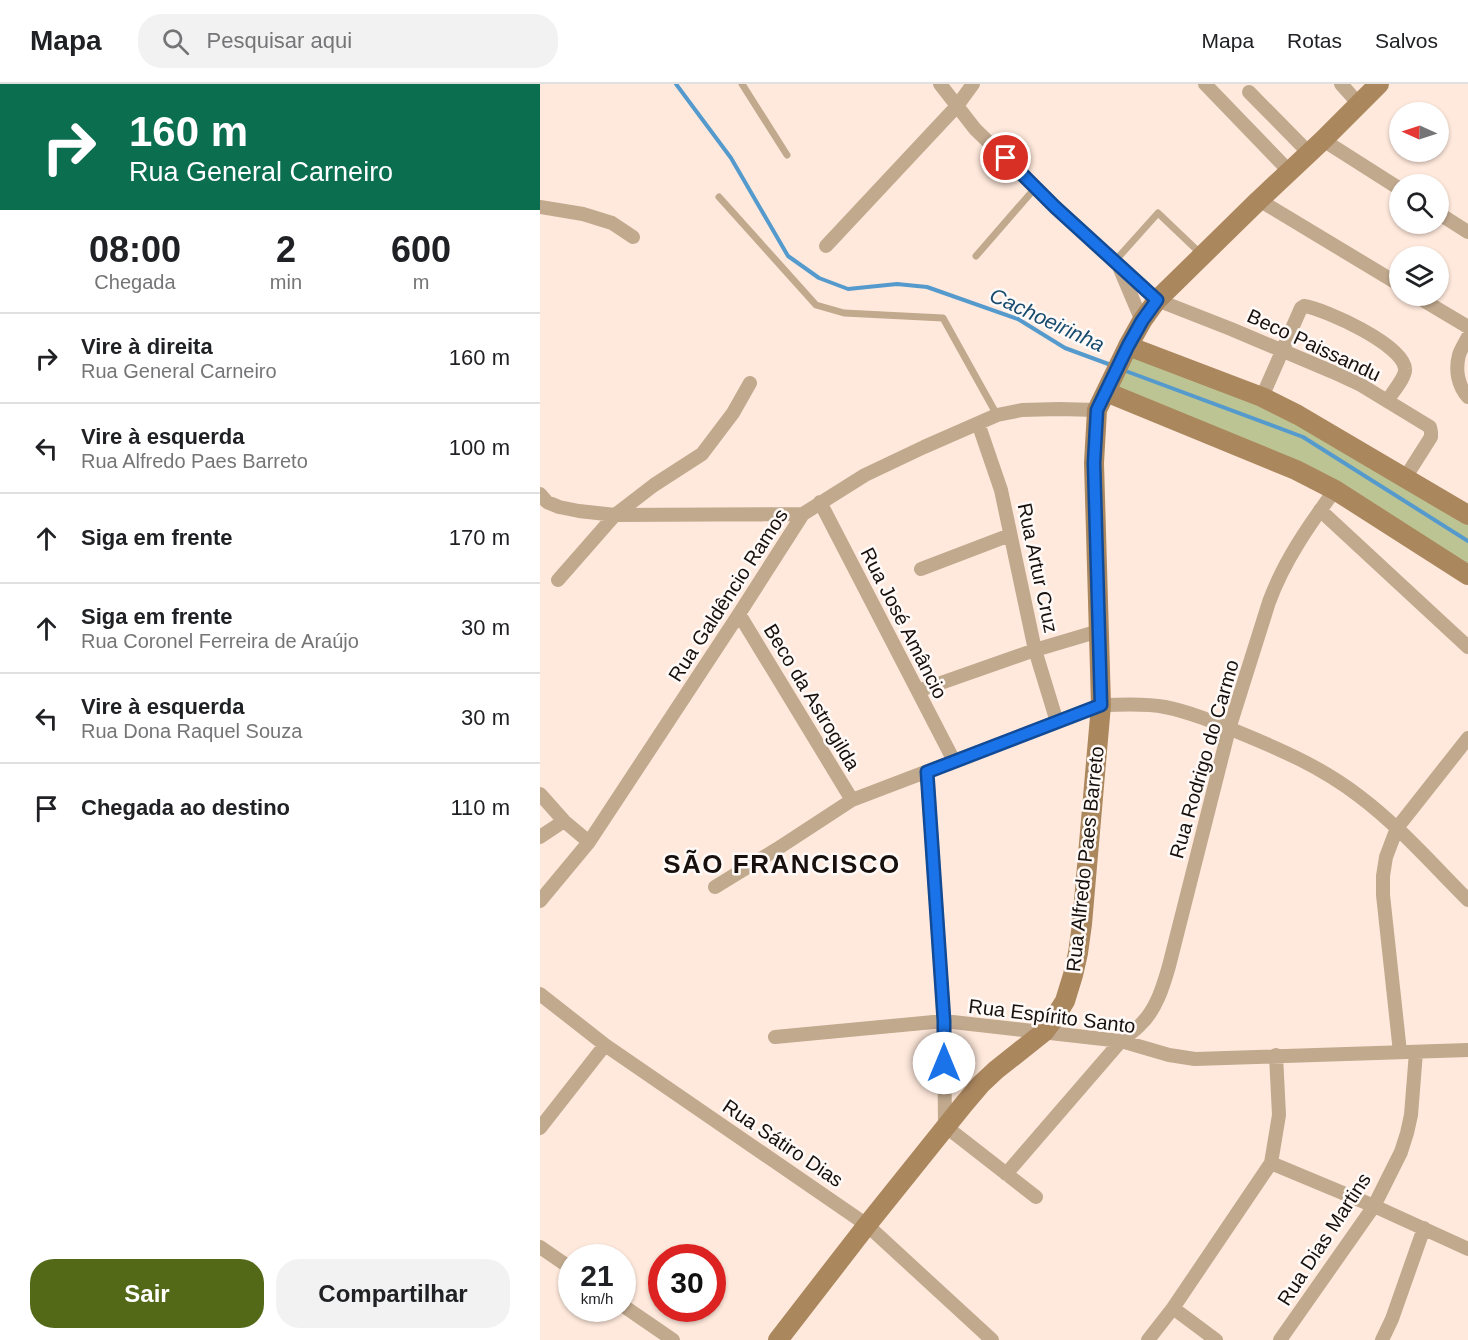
<!DOCTYPE html>
<html lang="pt">
<head>
<meta charset="utf-8">
<style>
	body { margin:0; font-family:Helvetica,sans-serif; background:#f2f2f2; color:#202124; height:100vh; display:flex; flex-direction:column; font-size:22px; white-space:nowrap }
	* { box-sizing:border-box; margin:0 }
	p { font-size:20px; color:#757577 }
	.icon { flex:none; width:33px; height:33px; fill:none; stroke:currentColor; stroke-width:2; stroke-linecap:round; stroke-linejoin:round }
	.map { position:relative; flex:1; overflow:hidden }
	.panel { display:flex; flex-direction:column; background:#fff; width:540px }
	.panel>* { flex:none }
	.top-card { background:#0b6e4f; color:#fff; overflow:hidden }
	.needle { width:39px; rotate:273deg }
	.controls { position:absolute; left:849px; top:18px; display:grid; gap:12px }
	.controls a { display:grid; place-items:center; width:60px; height:60px; border-radius:50%; background:#fff; box-shadow:0 2px 4px #0004; font-size:30px }
	.speed { position:absolute; left:18px; top:1160px; display:flex; gap:12px; font-size:30px; font-weight:700; text-align:center }
	.speed>* { display:grid; place-content:center; width:78px; height:78px; border-radius:50%; background:#fff; box-shadow:0 2px 4px #0004; line-height:1 }
	.speed small { font-size:15px; font-weight:400 }
	.speed .limit { border:9px solid #d22; background:#fff; color:#111 }
	.pin { position:absolute; display:grid; place-items:center; width:51px; height:51px; color:#fff; margin:-26px; border:3px solid #fff; border-radius:50%; box-shadow:0 2px 6px #0007 }
	.me { position:absolute; width:66px; margin:-33px; rotate:0deg; stroke-linejoin:round; filter:drop-shadow(0 0 4px #0008) }
	.turn { display:flex; align-items:center; gap:21px; height:126px; padding:0 30px; font-size:27px }
	.turn .icon { width:78px; height:78px; stroke-width:2.5 }
	.turn b { display:block; font-size:42px; line-height:51px }
	.eta { display:flex; justify-content:space-evenly; align-items:center; height:102px; text-align:center }
	.eta b { font-size:36px; font-weight:800; line-height:42px }
	.cta { display:flex; gap:12px; margin-top:auto; padding:12px 30px }
	.cta a { flex:1; height:69px; border-radius:24px; background:#536918; color:#fff; font-size:24px; font-weight:800; line-height:69px; text-align:center }
	.cta a+a { background:#f2f2f2; color:#202124 }
	ul { padding:0; list-style:none }
	li { display:flex; align-items:center; gap:18px; height:90px; padding:0 30px; border-top:2px solid #e0e0e0 }
	li div { flex:1 }
	li b { display:block; font-size:22px }
	li em { font-style:normal }
	header { display:flex; align-items:center; gap:36px; box-sizing:border-box; height:84px; padding:0 30px; background:#fff; border-bottom:2px solid #e0e0e0 }
	header strong { font-size:28px }
	nav { display:flex; gap:33px; margin-inline-start:auto; font-size:21px }
	.search { width:420px; height:54px; background:#f2f2f2; display:flex; align-items:center; gap:15px; box-sizing:border-box; padding:0 21px; border-radius:24px; color:#757577; font-size:22px }
	main { display:flex; flex:1; min-height:0 }
	.map>svg:first-child { display:block }
	.green { fill:#bdc493 }
	.lines { fill:none; stroke-linecap:round; stroke-linejoin:round }
	.stream { stroke:#559acd; stroke-width:4 }
	.lane { stroke:#c1a98e; stroke-width:7 }
	.street { stroke:#c1a98e; stroke-width:14 }
	.secondary { stroke:#ab875e; stroke-width:20 }
	.route-casing { stroke:#114b97; stroke-width:15 }
	.route { stroke:#1a73e8; stroke-width:10 }
	.labels { text-anchor:middle; stroke-width:5; stroke-linejoin:round; paint-order:stroke }
	.street-label { font-size:20px; fill:#17100c; stroke:#fffaf8 }
	.water-label { font-size:21px; font-style:italic; fill:#184c6f; stroke:#fffaf8 }
	.district-label { font-size:26px; font-weight:bold; letter-spacing:1.5px; fill:#17100c; stroke:#fffaf8 }
</style>
</head>
<body>
<header>
<strong>Mapa</strong>
<div class="search"><svg class="icon" aria-label="search" viewBox="0 0 24 24"><circle cx="10" cy="10" r="6"/><path d="M15 15l6 6"/></svg>Pesquisar aqui</div>
<nav><a>Mapa</a><a>Rotas</a><a>Salvos</a></nav>
</header>
<main>
<section class="panel">
<div class="top-card">
<div class="turn"><svg class="icon" aria-label="right" viewBox="0 0 24 24"><path d="M7 20v-9h11M14 6l5 5-5 5"/></svg><div><b>160 m</b>Rua General Carneiro</div></div>
</div>
<div class="eta">
<div><b>08:00</b><p>Chegada</p></div>
<div><b>2</b><p>min</p></div>
<div><b>600</b><p>m</p></div>
</div>
<ul>
<li><svg class="icon" aria-label="right" viewBox="0 0 24 24"><path d="M7 20v-9h11M14 6l5 5-5 5"/></svg><div><b>Vire à direita</b><p>Rua General Carneiro</p></div><em>160 m</em></li>
<li><svg class="icon" aria-label="left" viewBox="0 0 24 24"><path d="M17 20v-9H6M10 6l-5 5 5 5"/></svg><div><b>Vire à esquerda</b><p>Rua Alfredo Paes Barreto</p></div><em>100 m</em></li>
<li><svg class="icon" aria-label="ahead" viewBox="0 0 24 24"><path d="M12 20V5M6 11l6-6 6 6"/></svg><div><b>Siga em frente</b></div><em>170 m</em></li>
<li><svg class="icon" aria-label="ahead" viewBox="0 0 24 24"><path d="M12 20V5M6 11l6-6 6 6"/></svg><div><b>Siga em frente</b><p>Rua Coronel Ferreira de Araújo</p></div><em>30 m</em></li>
<li><svg class="icon" aria-label="left" viewBox="0 0 24 24"><path d="M17 20v-9H6M10 6l-5 5 5 5"/></svg><div><b>Vire à esquerda</b><p>Rua Dona Raquel Souza</p></div><em>30 m</em></li>
<li><svg class="icon" aria-label="arrive" viewBox="0 0 24 24"><path d="M6 21V4h12l-3 4 3 4H6"/></svg><div><b>Chegada ao destino</b></div><em>110 m</em></li>
</ul>
<div class="cta"><a>Sair</a><a>Compartilhar</a></div>
</section>
<div class="map">
<svg width="928" height="1256" viewBox="0 0 928 1256">
	<rect width="100%" height="100%" fill="#ffe9dc"/>
	<path class="green" d="M 589,269 L 727,323 L 862,398 L 928,441 L 928,486 L 818,417 L 573,304 Z"/>
	<g class="lines">
		<path class="stream" d="M 136,0 L 191,74 L 248,172 L 279,194 L 308,205 L 357,200 L 387,203 L 478,235 L 525,264 L 571,281
			M 583,286 L 763,353 L 928,457"/>
		<path class="lane" d="M 202,0 L 247,71
			M 179,113 L 276,221 L 304,229 L 403,234 L 457,331
			M 436,172 L 496,103
			M 575,177 L 618,129 L 660,169"/>
		<path class="street" d="M 400,0 L 435,45 L 515,123 L 617,216 L 691,245 L 793,288 L 821,301 L 890,343 L 891,348 L 891,353 L 865,394
			M 665,0 L 749,87
			M 801,0 L 819,20
			M 709,8 L 769,69
			M 783,56 L 860,105
			M 719,116 L 860,201
			M 0,123 L 43,130 L 72,139 L 93,153
			M 898,129 L 928,148
			M 286,162 L 417,22 L 433,0
			M 580,185 L 602,237
			M 876,212 L 928,243
			M 928,253 C 925,259 921,265 919,271 C 915,286 918,302 928,313
			M 722,313 L 761,224 L 764,222 C 785,225 864,261 865,285 C 866,293 852,309 847,317
			M 438,339 L 461,406 L 495,566 L 517,638
			M 0,410 L 7,418 L 19,423 L 39,427 L 75,431 L 263,430
			M 280,418 L 414,677
			M 780,426 L 928,563
			M 381,485 L 470,451
			M 18,496 L 75,431 L 114,401 L 162,370 L 193,329 L 210,299
			M 199,530 L 312,716
			M 378,607 L 495,566 L 559,547
			M 387,688 L 404,937 L 405,1042 L 496,1113
			M 0,710 L 24,737 L 49,758
			M 0,753 L 24,737
			M 175,803 L 237,765 L 312,716 L 561,621 C 582,621 604,619 625,623 C 650,628 674,638 698,648 C 742,666 781,683 819,712 C 859,742 893,781 928,816
			M 0,817 L 49,758 L 199,530 L 263,430 L 325,391 L 384,363 L 457,331 L 482,326 L 519,325 L 557,326
			M 0,910 L 65,961 L 327,1141 L 452,1256
			M 235,953 L 404,937 L 581,957 L 629,971 L 655,975 L 928,966
			M 860,968 L 843,811 L 843,792 L 846,773 L 857,744 L 928,654
			M 0,1044 L 65,961
			M 731,1079 L 834,1122 L 928,1165
			M 466,1090 L 581,957 C 587,952 594,947 600,941 C 616,926 623,903 629,882 L 689,645 L 729,518 C 744,477 769,441 795,406
			M 0,1163 L 32,1185
			M 82,1221 L 133,1256
			M 633,1224 L 676,1256
			M 608,1256 L 633,1224 L 731,1079 L 739,1031 L 736,971
			M 740,1256 L 834,1122 L 861,1068 L 867,1049 L 871,1031 L 876,968
			M 842,1256 L 852,1235 L 884,1144"/>
		<path class="secondary" d="M 588,262 L 722,313 L 758,331 L 928,431
			M 566,308 L 756,386 L 795,406 L 928,491
			M 238,1256 L 327,1141 L 424,1020 L 441,1000 L 456,986 L 504,948 L 513,936 L 525,917 L 533,891 L 538,869 L 542,840 L 561,621 L 554,379 L 557,326 L 588,262 L 602,237 L 617,216 L 719,116 L 783,56 L 839,0"/>
	</g>
	<g class="lines">
		<defs>
			<path id="route" d="M 404,979 L 404,937 L 387,688 L 561,621 L 554,379 L 557,326 L 588,262 L 602,237 L 617,216 L 515,123 L 466,74"/>
		</defs>
		<use href="#route" class="route-casing"/>
		<use href="#route" class="route"/>
	</g>
	<g class="labels">
		<g class="street-label">
			<text transform="translate(774 261) rotate(25)" y="7">Beco Paissandu</text>
			<text transform="translate(498 484) rotate(78)" y="7">Rua Artur Cruz</text>
			<text transform="translate(188 511) rotate(-57)" y="7">Rua Galdêncio Ramos</text>
			<text transform="translate(364 539) rotate(63)" y="7">Rua José Amâncio</text>
			<text transform="translate(272 613) rotate(59)" y="7">Beco da Astrogilda</text>
			<text transform="translate(664 675) rotate(-74)" y="7">Rua Rodrigo do Carmo</text>
			<text transform="translate(545 775) rotate(-84)" y="7">Rua Alfredo Paes Barreto</text>
			<text transform="translate(512 932) rotate(7)" y="7">Rua Espírito Santo</text>
			<text transform="translate(243 1059) rotate(34)" y="7">Rua Sátiro Dias</text>
			<text transform="translate(784 1155) rotate(-57)" y="7">Rua Dias Martins</text>
		</g>
		<g class="water-label">
			<text transform="translate(507 236) rotate(25)" y="7">Cachoeirinha</text>
		</g>
		<g class="district-label">
			<text x="242" y="789">SÃO FRANCISCO</text>
		</g>
	</g>
</svg>
<div class="controls">
<a><svg class="needle" viewBox="-14 -14 28 28"><path d="M0-13l5 13h-10z" fill="#e53935"/><path d="M0 13l5-13h-10z" fill="#757577"/></svg></a>
<a><svg class="icon" aria-label="search" viewBox="0 0 24 24"><circle cx="10" cy="10" r="6"/><path d="M15 15l6 6"/></svg></a>
<a><svg class="icon" aria-label="layers" viewBox="0 0 24 24"><path d="M12 4l9 5-9 5-9-5zM3 14l9 5 9-5"/></svg></a>
</div>
<div class="speed"><div>21<small>km/h</small></div><div class="limit">30</div></div>
<div class="pin" style="left:466px;top:74px;background:#d93025"><svg class="icon" aria-label="arrive" viewBox="0 0 24 24"><path d="M6 21V4h12l-3 4 3 4H6"/></svg></div>
<svg class="me" style="left:404px;top:979px" viewBox="-20 -20 40 40"><circle r="19" fill="#fff"/><path d="M0-13L10 11 0 6-10 11z" fill="#1a73e8"/></svg>
</div>
</main>
</body>
</html>
